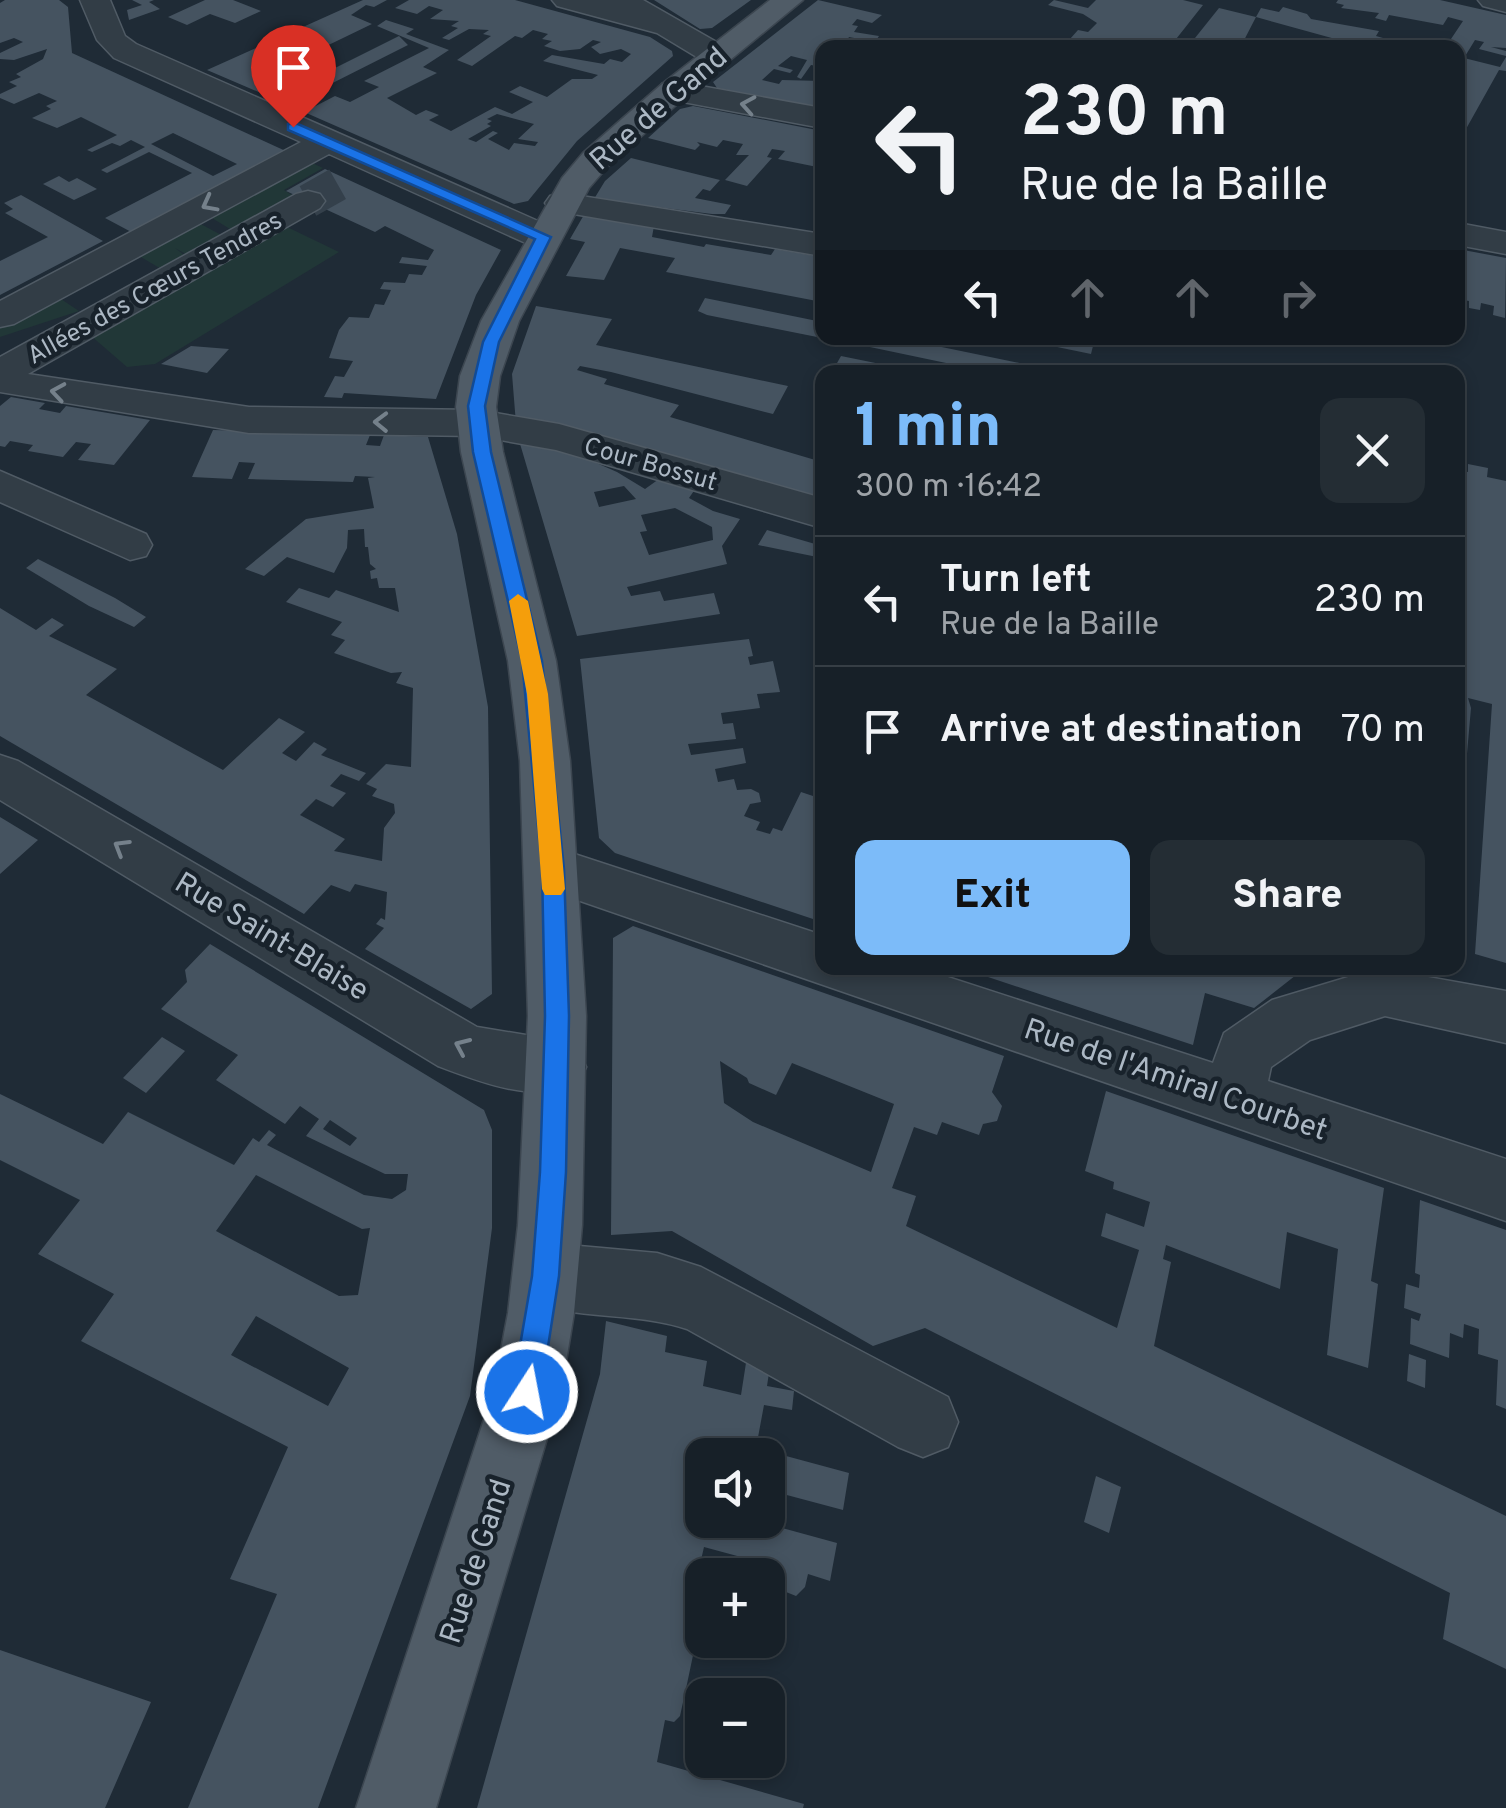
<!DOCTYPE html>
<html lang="en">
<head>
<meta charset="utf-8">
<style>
	body { margin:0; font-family:Overpass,sans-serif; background:#242d34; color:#f1f3f6; height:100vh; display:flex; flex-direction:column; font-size:38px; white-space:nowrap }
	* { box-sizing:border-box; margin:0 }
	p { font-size:32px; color:#9ea3a8 }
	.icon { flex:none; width:55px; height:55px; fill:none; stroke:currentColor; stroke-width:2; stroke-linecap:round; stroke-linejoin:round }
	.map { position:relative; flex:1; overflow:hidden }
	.panel { position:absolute; left:815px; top:365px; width:650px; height:610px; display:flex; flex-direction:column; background:#172028; border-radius:20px; box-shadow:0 5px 15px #0003,0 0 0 2px #363e45 }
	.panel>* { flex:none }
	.banner { position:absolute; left:815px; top:40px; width:650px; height:305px; border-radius:20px; box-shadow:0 5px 15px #0003,0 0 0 2px #363e45; background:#172028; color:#f1f3f6; overflow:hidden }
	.buttons { position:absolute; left:685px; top:1438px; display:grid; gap:20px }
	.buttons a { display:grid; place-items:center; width:100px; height:100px; border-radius:20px; background:#172028; box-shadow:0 5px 15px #0003,0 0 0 2px #363e45; font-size:50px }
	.pin { position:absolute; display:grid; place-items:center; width:85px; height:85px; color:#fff; margin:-102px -42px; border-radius:50% 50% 50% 0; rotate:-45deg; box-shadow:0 0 10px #0007 }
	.pin .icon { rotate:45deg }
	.me { position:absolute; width:110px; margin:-55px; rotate:11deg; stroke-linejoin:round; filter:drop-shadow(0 0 8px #0008) }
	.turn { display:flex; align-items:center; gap:35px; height:210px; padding:0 40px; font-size:45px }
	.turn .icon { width:130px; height:130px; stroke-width:2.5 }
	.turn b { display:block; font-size:70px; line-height:85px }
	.lanes { display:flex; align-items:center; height:95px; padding:0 40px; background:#0003; justify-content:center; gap:50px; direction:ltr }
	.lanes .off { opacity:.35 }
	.round { display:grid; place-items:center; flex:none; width:105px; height:105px; border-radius:20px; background:#242d34 }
	.head { display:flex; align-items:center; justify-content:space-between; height:170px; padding:0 40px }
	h1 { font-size:60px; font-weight:800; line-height:75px; color:#7cbbf9 }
	.action { display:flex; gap:20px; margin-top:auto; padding:20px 40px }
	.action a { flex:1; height:115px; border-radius:20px; background:#7cbbf9; color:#111; font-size:40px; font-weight:800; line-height:115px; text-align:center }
	.action a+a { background:#242d34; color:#f1f3f6 }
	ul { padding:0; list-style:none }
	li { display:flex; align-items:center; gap:30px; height:130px; padding:0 40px; border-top:2px solid #363e45 }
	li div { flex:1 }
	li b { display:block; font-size:38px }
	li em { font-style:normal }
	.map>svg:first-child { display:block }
	.green { fill:#213737 }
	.building { fill:#455360; fill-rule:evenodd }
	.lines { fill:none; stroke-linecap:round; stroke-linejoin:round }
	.minor-tunnel { stroke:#34404b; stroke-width:34; stroke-dasharray:34 16; stroke-linecap:butt }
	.minor-casing { stroke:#505b65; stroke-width:3 }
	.major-casing { stroke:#3c4650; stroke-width:3 }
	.minor { fill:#323d46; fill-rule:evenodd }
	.major { fill:#505c67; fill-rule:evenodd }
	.oneway { stroke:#75818b }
	.route { fill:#1a73e8; stroke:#114b97; stroke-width:2.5 }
	.slow { fill:#f59e0b }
	.labels { text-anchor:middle; stroke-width:9; stroke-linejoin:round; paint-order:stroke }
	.far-street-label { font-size:25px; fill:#acb8c4; stroke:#18222b }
	.street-label { font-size:30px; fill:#acb8c4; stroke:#18222b }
</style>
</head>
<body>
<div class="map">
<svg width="1506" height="1808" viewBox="0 0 1506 1808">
	<rect width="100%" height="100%" fill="#1f2b36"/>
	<path class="green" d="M 308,161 L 323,168 L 284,190 L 292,195 L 230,229 L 207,215 Z
		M 195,221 L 227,238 L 191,257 L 175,248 L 187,257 L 163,270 L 134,253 Z
		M 285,226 L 339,252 L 155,364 L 127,367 L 90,335 Z
		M 55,295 L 79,311 L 0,337 L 0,326 Z"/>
	<path class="building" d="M 5,0 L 59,0 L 68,7 L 72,53 L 290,153 L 135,234 L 105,218 L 192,173 L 149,152 L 107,173 L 101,170 L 145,147 L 131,140 L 120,146 L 112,143 L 92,152 L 87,150 L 117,135 L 81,117 L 57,128 L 32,118 L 51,109 L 46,106 L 57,101 L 39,93 L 14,104 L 0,98 L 0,94 L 17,86 L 9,82 L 21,77 L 16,74 L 43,59 L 47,49 L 14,60 L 0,59 L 0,53 L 23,42 L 14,38 L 0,43 L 0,3 ZM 173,133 L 237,164 L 213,176 L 151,144 Z
		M 132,0 L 154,0 L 149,2 L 160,9 L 129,20 L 127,10 L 142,5 Z
		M 205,0 L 233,0 L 261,11 L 235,23 L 210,14 L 187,25 L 168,17 Z
		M 363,0 L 387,0 L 374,7 L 366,5 L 351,15 L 372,24 L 312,53 L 297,46 L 257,66 L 264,68 L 293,54 L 302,58 L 284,67 L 298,73 L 318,63 L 333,69 L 399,36 L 408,45 L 289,105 L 207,70 Z
		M 409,0 L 515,0 L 650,37 L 672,51 L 673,56 L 577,141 L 528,201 L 514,204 L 304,112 L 335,96 L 350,102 L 379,87 L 364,81 L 429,48 L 377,26 L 386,20 L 414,29 L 406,34 L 449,50 L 423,67 L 437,73 L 387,98 L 416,115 L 426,110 L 439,115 L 429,120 L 451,131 L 495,107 L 512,114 L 533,102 L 509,92 L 520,86 L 547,97 L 572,79 L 592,79 L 598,75 L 543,61 L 552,55 L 604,64 L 610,59 L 622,62 L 631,54 L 621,49 L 600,54 L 591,47 L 601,42 L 593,40 L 580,49 L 560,51 L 544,46 L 552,41 L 542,39 L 548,34 L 533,30 L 522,38 L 515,36 L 472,66 L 457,60 L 491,36 L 483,34 L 489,30 L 469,29 L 449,40 L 442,38 L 458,28 L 451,26 L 459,21 L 430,19 L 443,10 L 429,6 L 417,14 L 395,8 ZM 497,114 L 534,124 L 518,139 L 538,142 L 535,146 L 514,143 L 509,150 L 488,139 L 498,133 L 493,131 L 476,142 L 468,139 L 491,126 L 487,124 L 492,121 L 487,119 Z
		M 654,0 L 751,0 L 712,28 L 700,29 Z
		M 818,0 L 882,15 L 872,23 L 857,19 L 852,25 L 858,26 L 854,32 L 879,36 L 875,42 L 849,37 L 846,42 L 869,48 L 823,44 L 822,67 L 811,65 L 801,79 L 797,77 L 807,60 L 791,56 L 778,66 L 793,70 L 790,73 L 774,69 L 762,80 L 779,84 L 782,80 L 822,81 L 822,108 L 717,88 L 713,82 Z
		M 1054,0 L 1088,8 L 1096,0 L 1183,0 L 1203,5 L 1169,48 L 1062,48 L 1078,30 L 1088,32 L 1097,23 L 1083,14 L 1048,5 Z
		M 1338,0 L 1440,0 L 1506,15 L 1506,48 L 1491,47 L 1506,51 L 1506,56 L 1479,49 L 1484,42 L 1475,40 L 1464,58 L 1500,67 L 1506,57 L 1506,71 L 1499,70 L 1466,129 L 1458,128 L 1458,48 L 1445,48 L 1463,21 L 1448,17 L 1443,25 L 1389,15 L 1386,21 L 1375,18 L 1379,13 L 1341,8 L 1344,5 L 1336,3 Z
		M 1283,7 L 1307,14 L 1311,19 L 1379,31 L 1376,36 L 1418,48 L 1368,48 L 1256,17 L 1240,48 L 1187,48 L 1219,8 L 1256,17 L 1261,8 L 1279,12 Z
		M 693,106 L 822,131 L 822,168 L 778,159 L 785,151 L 772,149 L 767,157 L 772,158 L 747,186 L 725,180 L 749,155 L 736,155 L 743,144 L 723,140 L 717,147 L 697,142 L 700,145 L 695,150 L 648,138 L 680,109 Z
		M 631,158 L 720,180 L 710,191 L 703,189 L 695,198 L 731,205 L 725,214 L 712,214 L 594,199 L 605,181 Z
		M 325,169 L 501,250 L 476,295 L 436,399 L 344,393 L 342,398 L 324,397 L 335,376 L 344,377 L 353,361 L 329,358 L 339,330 L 349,317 L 369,318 L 375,304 L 384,305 L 391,290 L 380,289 L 384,282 L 405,283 L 409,274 L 422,275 L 427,266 L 399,263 L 402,257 L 428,260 L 434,250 L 385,226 L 375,232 L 286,191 Z
		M 59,176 L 69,182 L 77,178 L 97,189 L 74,200 L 43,184 Z
		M 21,195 L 103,241 L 0,295 L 0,261 L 48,237 L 5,213 L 13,209 L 4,203 Z
		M 585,213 L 654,226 L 652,237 L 704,247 L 706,244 L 771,255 L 775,249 L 822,257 L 822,302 L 666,272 L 675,258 L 620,248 L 604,280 L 566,276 L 585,242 L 570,239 Z
		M 1458,249 L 1506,258 L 1505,318 L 1493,315 L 1494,306 L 1481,303 L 1480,310 L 1469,308 L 1469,301 L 1458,299 Z
		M 705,298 L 822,322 L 822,338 L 707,315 L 698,311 Z
		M 536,306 L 612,319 L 596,345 L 788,386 L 773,414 L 611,372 L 580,366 L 577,370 L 607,379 L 604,384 L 679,405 L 670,417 L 822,462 L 822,508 L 641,454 L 516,424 L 512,374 Z
		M 827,338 L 898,338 L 1063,372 L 989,372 Z
		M 1013,338 L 1095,338 L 1091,354 Z
		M 191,346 L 229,349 L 207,373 L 161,364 Z
		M 841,356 L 915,371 L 914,372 L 832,372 Z
		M 11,397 L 45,403 L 39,409 L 60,413 L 66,406 L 150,420 L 114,465 L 78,460 L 91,444 L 76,442 L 63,457 L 28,451 L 33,445 L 10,441 L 5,447 L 0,446 L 0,406 Z
		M 213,430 L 370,435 L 366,445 L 380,446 L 384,435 L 428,437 L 457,534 L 488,707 L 492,994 L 471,1009 L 365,949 L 384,928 L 376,924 L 381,918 L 385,920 L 387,892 L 355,884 L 350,892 L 331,885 L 304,914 L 0,736 L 0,608 L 36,630 L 52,618 L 64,625 L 49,636 L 117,669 L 86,695 L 223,770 L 279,718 L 305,732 L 282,753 L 296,761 L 314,742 L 327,749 L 321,755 L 366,773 L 359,781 L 341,774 L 330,786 L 346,793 L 333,807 L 316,799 L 300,815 L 345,839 L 334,851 L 382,861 L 384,828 L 395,813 L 394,804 L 372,796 L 377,789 L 366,784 L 386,764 L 411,767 L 413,688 L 396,683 L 402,672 L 391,673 L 334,653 L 345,640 L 331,635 L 342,622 L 286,602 L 299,588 L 329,598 L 336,590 L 399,612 L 395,588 L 379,588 L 377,578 L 371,579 L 370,571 L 376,569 L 370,564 L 368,547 L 365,547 L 364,529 L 348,530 L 347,548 L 334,573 L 287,557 L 264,576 L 245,569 L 306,519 L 374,508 L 368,478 L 375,477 L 355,476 L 353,482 L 248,479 L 255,463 L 239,462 L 232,479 L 192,477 Z
		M 518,437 L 560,447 L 617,472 L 645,489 L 659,479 L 700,482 L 689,498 L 713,511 L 740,519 L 722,546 L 727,564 L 627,587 L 631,596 L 660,591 L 664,601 L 714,593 L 720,614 L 577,636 ZM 624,486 L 636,499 L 599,507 L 594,492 ZM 675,508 L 712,527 L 713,540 L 649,555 L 640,532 L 647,531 L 641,515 Z
		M 1468,464 L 1488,468 L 1487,477 L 1506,481 L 1506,963 L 1475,954 L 1492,704 L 1468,698 L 1471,708 L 1466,765 L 1458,763 L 1458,470 L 1468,472 Z
		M 767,530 L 822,546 L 822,558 L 758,545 Z
		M 38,559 L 115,598 L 146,617 L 134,627 L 89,606 L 26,568 Z
		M 749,639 L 753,656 L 748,657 L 750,665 L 773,661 L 780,692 L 757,694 L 760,708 L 721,713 L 723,724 L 733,723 L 736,739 L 688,744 L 691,755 L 743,748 L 746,763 L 715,769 L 718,782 L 734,779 L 737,790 L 751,789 L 759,793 L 761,802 L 750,804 L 744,816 L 760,822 L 756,830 L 770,834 L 773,828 L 782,831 L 801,792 L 822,799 L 822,922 L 615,853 L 599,838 L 580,659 Z
		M 0,817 L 38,840 L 0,874 Z
		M 633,926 L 1004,1056 L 992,1092 L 1002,1106 L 997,1121 L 983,1124 L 979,1135 L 942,1122 L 937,1135 L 914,1127 L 892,1188 L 916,1196 L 906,1226 L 1117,1328 L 1139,1250 L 1101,1236 L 1106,1213 L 1144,1227 L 1150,1202 L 1113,1189 L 1114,1182 L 1085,1171 L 1106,1091 L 1384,1188 L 1371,1281 L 1378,1284 L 1368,1368 L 1327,1355 L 1338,1249 L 1287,1232 L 1280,1289 L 1166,1245 L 1163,1259 L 1171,1262 L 1154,1346 L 1506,1516 L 1506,1669 L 1443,1639 L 1450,1593 L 925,1328 L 873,1346 L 672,1231 L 611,1235 L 613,938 ZM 720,1061 L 747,1078 L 749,1083 L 776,1095 L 792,1063 L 894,1104 L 871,1172 L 753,1122 L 724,1103 Z
		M 210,944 L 484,1110 L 492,1130 L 492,1228 L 470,1396 L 318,1808 L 188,1808 L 277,1594 L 230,1579 L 288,1447 L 81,1341 L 114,1294 L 38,1254 L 80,1200 L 0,1160 L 0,1094 L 103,1144 L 128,1112 L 234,1165 L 253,1138 L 259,1142 L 269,1130 L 276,1135 L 267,1145 L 364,1195 L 392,1199 L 406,1190 L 408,1174 L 385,1174 L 306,1136 L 319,1119 L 300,1106 L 285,1124 L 216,1080 L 238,1055 L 161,1009 L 187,982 L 185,970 ZM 330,1120 L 357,1138 L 350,1146 L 323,1129 ZM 256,1175 L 362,1229 L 370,1228 L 358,1295 L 339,1296 L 216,1231 ZM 256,1316 L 349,1368 L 328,1406 L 231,1355 Z
		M 961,968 L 1305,968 L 1254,1008 L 1205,993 L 1193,1045 Z
		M 162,1037 L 185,1051 L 146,1093 L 123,1078 Z
		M 1420,1200 L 1506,1230 L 1506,1409 L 1496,1405 L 1498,1360 L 1478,1354 L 1479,1329 L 1464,1324 L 1463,1338 L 1450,1333 L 1449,1358 L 1410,1344 L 1411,1318 L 1419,1321 L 1421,1314 L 1404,1308 L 1406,1284 L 1419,1288 L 1420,1275 L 1415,1273 Z
		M 606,1321 L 667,1336 L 665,1352 L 707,1361 L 703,1386 L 741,1395 L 748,1350 L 772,1353 L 767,1386 L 794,1391 L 792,1410 L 764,1405 L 756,1448 L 849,1473 L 843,1510 L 768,1490 L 768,1455 L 702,1455 L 702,1520 L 753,1520 L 837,1543 L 830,1581 L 808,1574 L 805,1587 L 796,1596 L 786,1592 L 779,1581 L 782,1568 L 704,1547 L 689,1613 L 697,1614 L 700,1622 L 687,1684 L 680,1716 L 674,1722 L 665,1720 L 657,1762 L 804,1804 L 803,1808 L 477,1808 L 600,1374 Z
		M 1409,1354 L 1426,1360 L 1425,1388 L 1407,1381 Z
		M 1096,1476 L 1121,1487 L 1109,1533 L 1084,1522 Z
		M 0,1650 L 151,1702 L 105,1808 L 0,1808 Z"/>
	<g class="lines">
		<path class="minor-tunnel" d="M 308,201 L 347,179"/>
		<defs>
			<path id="minor" d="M 80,0 L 110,0 L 125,36 L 136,44 L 556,229 L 561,237 L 556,245 L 543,248 L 530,245 L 329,154 L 14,324 L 0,327 L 0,301 L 301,142 L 114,58 L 97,40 Z
				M 552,0 L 643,0 L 727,48 L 731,55 L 727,62 L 705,62 L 657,33 L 557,6 Z
				M 1478,0 L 1506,0 L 1506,12 L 1483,6 Z
				M 673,81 L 822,108 L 822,128 L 662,98 L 657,91 L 662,84 Z
				M 308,191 L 320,194 L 325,201 L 320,208 L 28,374 L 249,407 L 478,410 L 559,424 L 822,498 L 822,528 L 556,450 L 478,436 L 249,433 L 0,392 L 0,357 L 296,194 Z
				M 562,193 L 822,234 L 822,256 L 550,210 L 545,203 L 550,196 Z
				M 1458,223 L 1506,232 L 1506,254 L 1458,245 Z
				M 0,471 L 146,534 L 152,545 L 146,556 L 130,560 L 0,502 Z
				M 0,755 L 18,761 L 477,1027 L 556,1040 L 577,1048 L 586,1067 L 577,1086 C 534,1103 480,1082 438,1066 L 0,800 Z
				M 553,847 L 822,935 L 822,968 L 920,968 L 1213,1063 L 1224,1033 L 1272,1000 L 1378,968 L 1506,991 L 1506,1043 L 1385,1016 L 1310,1040 L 1271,1067 L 1268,1081 L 1506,1159 L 1506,1221 L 534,885 L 526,869 L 534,853 Z
				M 546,1243 L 657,1253 L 701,1267 L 948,1397 L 958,1422 L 948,1447 L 923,1457 L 898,1447 L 687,1329 C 633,1311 574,1321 523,1299 L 513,1276 L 523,1253 Z"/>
			<path id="major" d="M 770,0 L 803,0 L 684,98 L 607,167 L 589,188 L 519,321 L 500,376 L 496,407 L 503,452 L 556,661 L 570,761 L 586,1016 L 582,1225 L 574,1313 L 561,1392 L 436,1808 L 356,1808 L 493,1392 L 508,1313 L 518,1225 L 528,1016 L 520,761 L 508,661 L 461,452 L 456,407 L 460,376 L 481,321 L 562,178 L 583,153 L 662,84 Z"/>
		</defs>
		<use href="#minor" class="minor-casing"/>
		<use href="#major" class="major-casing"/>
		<use href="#minor" class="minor"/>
		<use href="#major" class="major"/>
	</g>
	<defs><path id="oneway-chevron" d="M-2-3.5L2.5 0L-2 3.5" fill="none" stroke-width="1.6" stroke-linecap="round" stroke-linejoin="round" transform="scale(2.5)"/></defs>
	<g class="oneway">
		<use href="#oneway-chevron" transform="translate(748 105) rotate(-170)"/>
		<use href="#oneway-chevron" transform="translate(209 204) rotate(152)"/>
		<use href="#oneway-chevron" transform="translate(58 392) rotate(-171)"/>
		<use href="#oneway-chevron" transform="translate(381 422) rotate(-179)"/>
		<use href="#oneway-chevron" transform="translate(121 847) rotate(-149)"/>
		<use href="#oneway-chevron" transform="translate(462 1046) rotate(-156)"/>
	</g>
	<path class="route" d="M 288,124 L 298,124 L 551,237 L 499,342 L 485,406 L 491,452 L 542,661 L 564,869 L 569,1016 L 566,1172 L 559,1276 L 541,1392 L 537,1402 L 527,1406 L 517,1402 L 512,1392 L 532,1276 L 540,1172 L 545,1016 L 542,869 L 522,661 L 473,452 L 468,406 L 483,342 L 535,239 L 288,130 Z"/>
	<path class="slow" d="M 518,594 L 528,601 L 548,694 L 565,889 L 561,895 L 545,895 L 542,889 L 527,694 L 509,601 Z"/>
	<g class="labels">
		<g class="far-street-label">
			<text transform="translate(154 287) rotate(-29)" y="9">Allées des Cœurs Tendres</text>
			<text transform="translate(651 463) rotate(16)" y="9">Cour Bossut</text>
		</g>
		<g class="street-label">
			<text transform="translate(658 108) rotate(-41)" y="10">Rue de Gand</text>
			<text transform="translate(272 936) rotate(31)" y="10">Rue Saint-Blaise</text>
			<text transform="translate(1176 1079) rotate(19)" y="10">Rue de l'Amiral Courbet</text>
			<text transform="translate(475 1561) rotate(-72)" y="10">Rue de Gand</text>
		</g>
	</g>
</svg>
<div class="buttons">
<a><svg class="icon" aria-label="sound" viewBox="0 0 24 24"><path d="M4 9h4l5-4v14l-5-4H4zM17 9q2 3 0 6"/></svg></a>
<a>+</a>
<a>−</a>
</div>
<div class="pin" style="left:293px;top:127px;background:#d93025"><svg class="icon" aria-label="arrive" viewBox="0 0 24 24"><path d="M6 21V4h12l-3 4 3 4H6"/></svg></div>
<svg class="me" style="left:527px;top:1392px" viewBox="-20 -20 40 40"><circle r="17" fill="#1a73e8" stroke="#fff" stroke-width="3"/><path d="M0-11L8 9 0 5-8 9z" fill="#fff"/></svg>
<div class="banner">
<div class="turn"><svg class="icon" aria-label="left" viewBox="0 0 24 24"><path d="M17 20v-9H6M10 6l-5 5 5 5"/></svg><div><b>230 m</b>Rue de la Baille</div></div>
<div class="lanes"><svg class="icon" aria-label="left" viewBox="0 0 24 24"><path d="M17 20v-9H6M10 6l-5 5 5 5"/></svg><svg class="icon off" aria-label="ahead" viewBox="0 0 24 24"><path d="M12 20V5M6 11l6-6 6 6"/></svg><svg class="icon off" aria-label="ahead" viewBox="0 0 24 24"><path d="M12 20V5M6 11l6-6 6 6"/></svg><svg class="icon off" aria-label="right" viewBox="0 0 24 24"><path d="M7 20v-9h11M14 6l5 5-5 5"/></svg></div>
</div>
<section class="panel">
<div class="head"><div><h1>1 min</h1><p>300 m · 16:42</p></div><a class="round"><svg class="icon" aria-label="close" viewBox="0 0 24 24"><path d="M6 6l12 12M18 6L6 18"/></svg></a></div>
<ul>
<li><svg class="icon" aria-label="left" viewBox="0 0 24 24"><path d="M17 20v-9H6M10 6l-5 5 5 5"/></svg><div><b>Turn left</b><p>Rue de la Baille</p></div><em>230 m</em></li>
<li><svg class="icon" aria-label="arrive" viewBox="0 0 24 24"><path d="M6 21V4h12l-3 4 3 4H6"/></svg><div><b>Arrive at destination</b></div><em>70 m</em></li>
</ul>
<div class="action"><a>Exit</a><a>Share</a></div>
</section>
</div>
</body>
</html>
